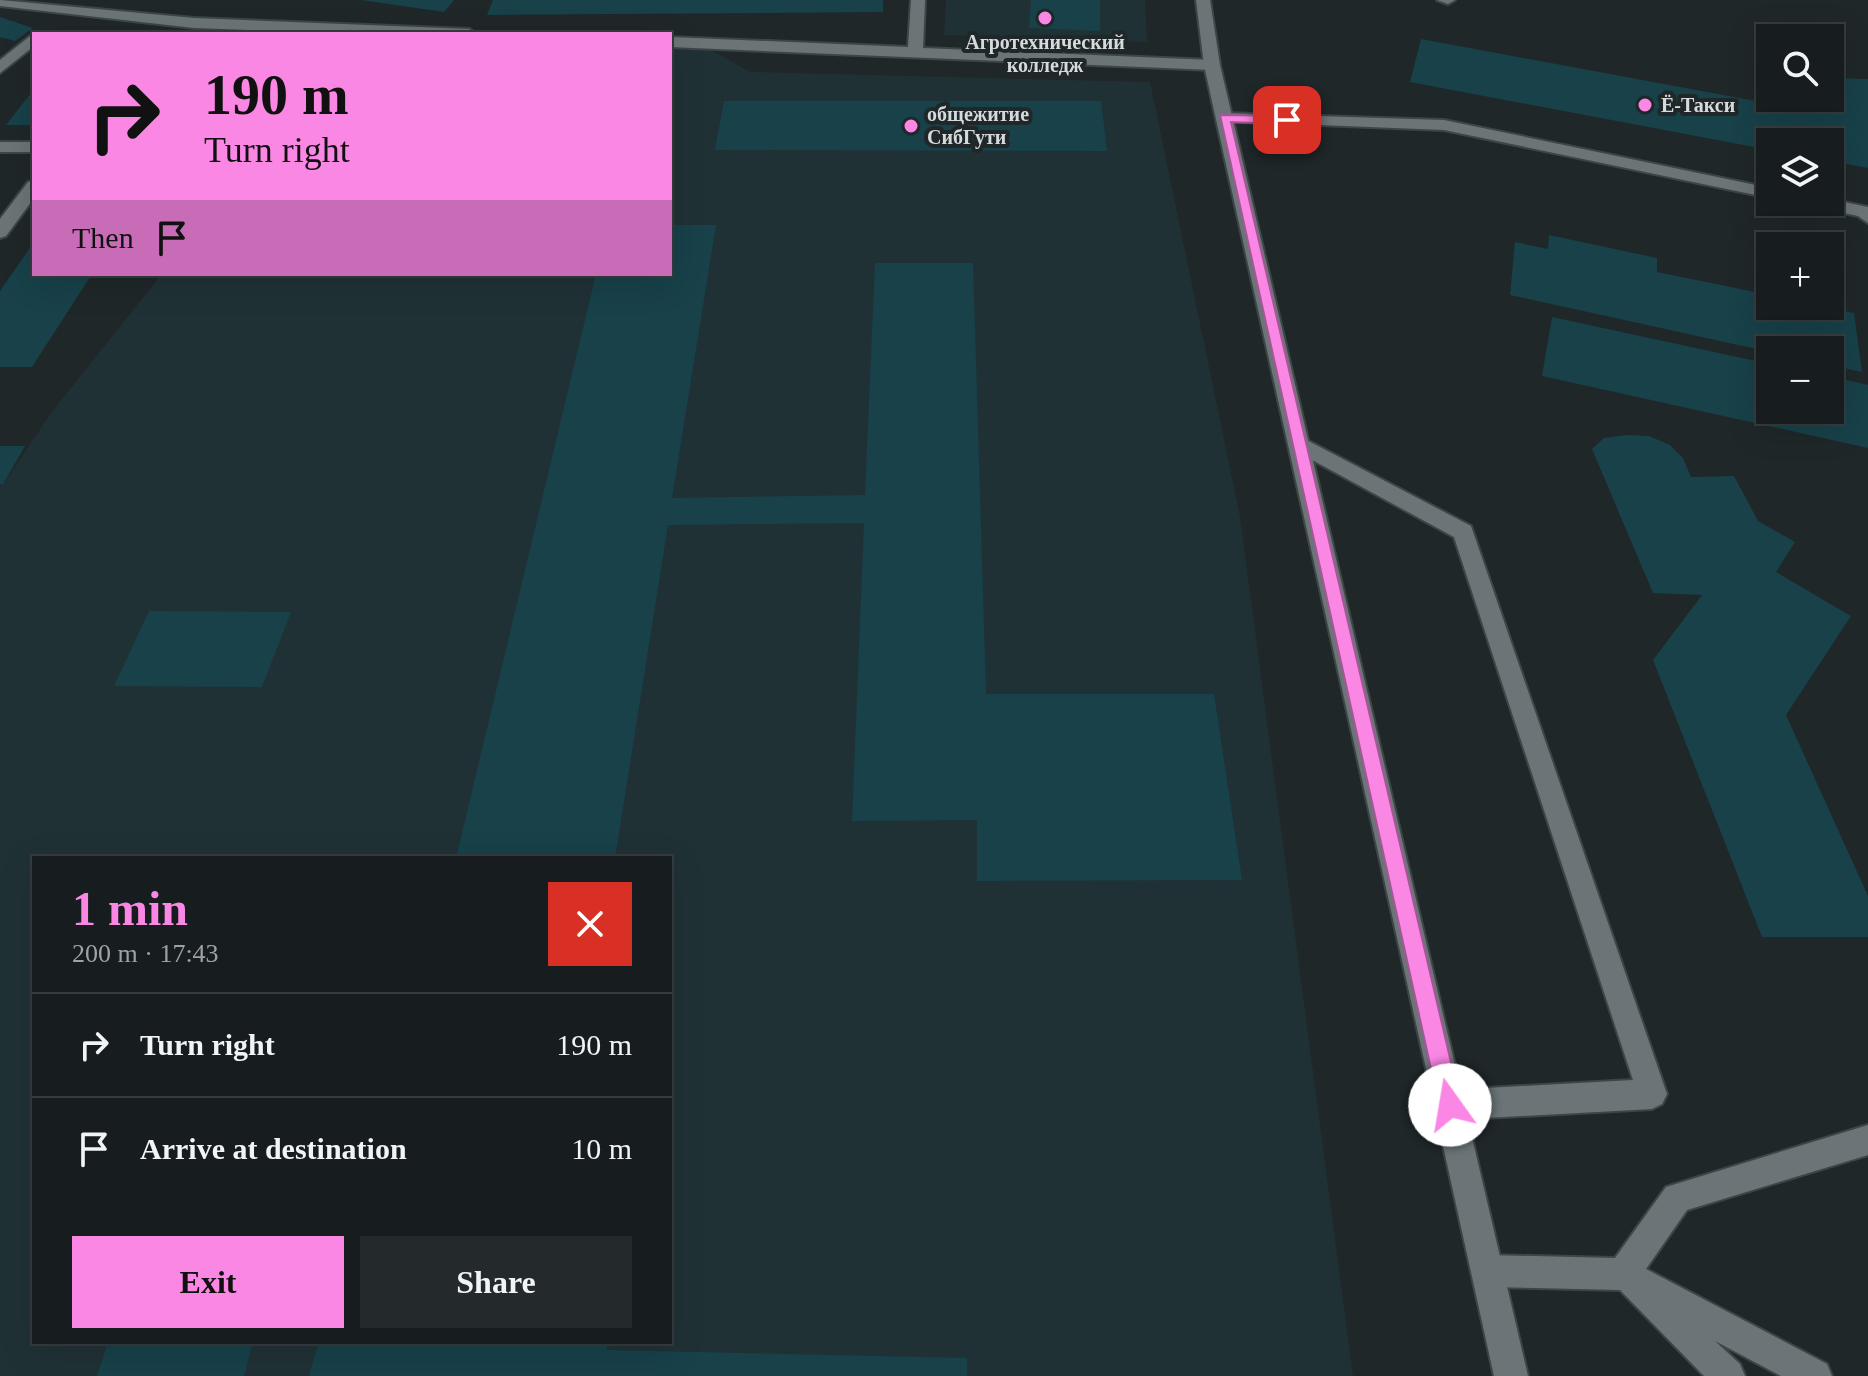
<!DOCTYPE html>
<html lang="en">
<head>
<meta charset="utf-8">
<style>
	body { margin:0; font-family:Georgia,serif; background:#242a2c; color:#f1f3f6; height:100vh; display:flex; flex-direction:column; font-size:30px; white-space:nowrap }
	* { box-sizing:border-box; margin:0 }
	p { font-size:26px; color:#9ea2a4 }
	.icon { flex:none; width:44px; height:44px; fill:none; stroke:currentColor; stroke-width:2; stroke-linecap:round; stroke-linejoin:round }
	.map { position:relative; flex:1; overflow:hidden }
	.sheet { position:absolute; left:32px; top:856px; width:640px; height:488px; display:flex; flex-direction:column; background:#171d1f; border-radius:0px; box-shadow:0 8px 32px #0002,0 0 0 2px #363b3d }
	.sheet>* { flex:none }
	.top-card { position:absolute; left:32px; top:32px; width:640px; height:244px; border-radius:0px; box-shadow:0 8px 32px #0002,0 0 0 2px #363b3d; background:#fb87e5; color:#111; overflow:hidden }
	.tools { position:absolute; left:1756px; top:24px; display:grid; gap:16px }
	.tools a { display:grid; place-items:center; width:88px; height:88px; border-radius:0px; background:#171d1f; box-shadow:0 8px 32px #0002,0 0 0 2px #363b3d; font-size:40px }
	.pin { position:absolute; display:grid; place-items:center; width:68px; height:68px; color:#fff; margin:-34px; border-radius:16px; box-shadow:0 4px 12px #0006 }
	.me { position:absolute; width:88px; margin:-44px; rotate:347deg; stroke-linejoin:round; filter:drop-shadow(0 0 6px #0008) }
	.turn { display:flex; align-items:center; gap:28px; height:168px; padding:0 40px; font-size:36px }
	.turn .icon { width:104px; height:104px; stroke-width:2.5 }
	.turn b { display:block; font-size:56px; line-height:68px }
	.then { display:flex; align-items:center; height:76px; padding:0 40px; background:#0003; gap:16px; font-size:30px }
	.round { display:grid; place-items:center; flex:none; width:84px; height:84px; border-radius:0px; background:#242a2c }
	.summary { display:flex; align-items:center; justify-content:space-between; height:136px; padding:0 40px }
	h1 { font-size:48px; font-weight:700; line-height:60px; color:#fb87e5 }
	.primary-button { display:flex; gap:16px; margin-top:auto; padding:16px 40px }
	.primary-button a { flex:1; height:92px; border-radius:0px; background:#fb87e5; color:#111; font-size:32px; font-weight:700; line-height:92px; text-align:center }
	.primary-button a+a { background:#242a2c; color:#f1f3f6 }
	ul { padding:0; list-style:none }
	li { display:flex; align-items:center; gap:24px; height:104px; padding:0 40px; border-top:2px solid #363b3d }
	li div { flex:1 }
	li b { display:block; font-size:30px }
	li em { font-style:normal }
	.map>svg:first-child { display:block }
	.built { fill:#203135; fill-rule:evenodd }
	.building { fill:#184149 }
	.lines { fill:none; stroke-linecap:round; stroke-linejoin:round }
	.lane-casing { stroke:#3d4547; stroke-width:4 }
	.street-casing { stroke:#3d4547; stroke-width:4 }
	.secondary-casing { stroke:#3d4547; stroke-width:4 }
	.lane { fill:#6b7577; fill-rule:evenodd }
	.street { fill:#6b7577; fill-rule:evenodd }
	.secondary { fill:#6b7577; fill-rule:evenodd }
	.route { fill:#fb87e5; stroke:#a35895; stroke-width:2 }
	.poi-dot { fill:#fb87e5; stroke:#1f2729; stroke-width:3 }
	.labels { text-anchor:middle; stroke-width:8; stroke-linejoin:round; paint-order:stroke }
	.far-poi-label { font-size:20px; font-weight:bold; fill:#d5dadc; stroke:#1f2729; text-anchor:start }
</style>
</head>
<body>
<div class="map">
<svg width="1868" height="1376" viewBox="0 0 1868 1376">
	<rect width="100%" height="100%" fill="#1f2729"/>
	<path class="built" d="M 946,0 L 1145,0 L 1147,42 L 944,35 Z
		M 670,47 L 707,48 L 750,72 L 1150,82 L 1240,517 L 1353,1376 L 0,1376 L 0,446 L 25,446 L 5,482 L 51,413 L 162,274 L 670,274 ZM 34,858 L 670,858 L 670,1342 L 34,1342 Z"/>
	<path class="building" d="M 361,0 L 454,0 L 444,12 Z
		M 493,0 L 883,0 L 883,12 L 487,15 Z
		M 1031,0 L 1100,0 L 1100,31 L 1029,28 Z
		M 0,17 L 33,28 L 15,41 L 0,37 Z
		M 1421,39 L 1809,111 L 1800,98 L 1830,98 L 1830,78 L 1868,79 L 1868,168 L 1830,161 L 1830,142 L 1770,142 L 1770,150 L 1410,82 Z
		M 34,89 L 34,125 L 6,125 Z
		M 724,101 L 1101,101 L 1107,151 L 715,150 Z
		M 670,225 L 716,225 L 672,498 L 865,495 L 875,263 L 973,263 L 986,694 L 1214,694 L 1242,880 L 977,881 L 977,820 L 852,821 L 864,523 L 668,525 L 615,858 L 456,858 L 596,274 L 670,274 Z
		M 1549,235 L 1657,258 L 1657,272 L 1770,295 L 1770,306 L 1821,306 L 1854,313 L 1862,372 L 1830,365 L 1830,350 L 1770,352 L 1510,295 L 1515,242 L 1548,249 Z
		M 34,242 L 34,274 L 92,274 L 32,367 L 0,367 L 0,291 Z
		M 1552,317 L 1770,364 L 1770,410 L 1830,410 L 1830,376 L 1868,385 L 1868,448 L 1542,376 Z
		M 1626,435 L 1649,436 L 1670,445 L 1683,458 L 1691,477 L 1734,476 L 1758,521 L 1795,542 L 1776,572 L 1851,616 L 1786,715 L 1868,896 L 1868,937 L 1762,937 L 1653,660 L 1702,595 L 1653,593 L 1592,449 L 1604,438 Z
		M 0,446 L 25,446 L 3,484 L 0,484 Z
		M 149,611 L 291,612 L 262,687 L 114,686 Z
		M 108,1342 L 253,1342 L 244,1376 L 97,1376 Z
		M 319,1342 L 608,1342 L 607,1350 L 967,1358 L 967,1376 L 309,1376 Z"/>
	<g class="lines">
		<defs>
			<path id="lane" d="M 0,0 L 194,18 L 469,29 L 477,34 L 354,34 L 194,28 L 0,6 Z
				M 911,0 L 925,0 L 923,48 L 1212,60 L 1220,65 L 1212,70 L 670,47 L 670,37 L 908,47 Z
				M 34,33 L 37,34 L 34,34 L 34,46 L 0,73 L 0,60 Z
				M 1224,113 L 1444,120 L 1770,188 L 1770,198 L 1444,130 L 1218,121 L 1216,118 L 1218,115 Z
				M 0,142 L 34,142 L 34,152 L 0,152 Z
				M 34,181 L 34,198 L 6,236 L 0,238 L 0,219 L 28,182 Z
				M 1830,199 L 1868,207 L 1868,223 L 1858,216 L 1810,206 L 1807,202 L 1830,202 Z
				M 1299,436 L 1471,526 L 1667,1094 L 1662,1104 L 1652,1109 L 1450,1120 L 1440,1115 L 1435,1105 L 1440,1095 L 1450,1090 L 1633,1080 L 1454,537 L 1292,449 L 1289,444 L 1292,439 Z
				M 1868,1125 L 1868,1155 L 1687,1210 L 1646,1269 L 1827,1364 L 1832,1376 L 1781,1376 L 1715,1341 L 1740,1364 L 1745,1376 L 1704,1376 L 1620,1290 L 1488,1287 L 1477,1282 L 1472,1271 L 1477,1260 L 1488,1255 L 1615,1258 L 1666,1187 Z"/>
			<path id="street" d="M 1437,0 L 1455,0 L 1448,4 Z"/>
			<path id="secondary" d="M 1196,0 L 1210,0 L 1220,65 L 1528,1376 L 1494,1376 L 1204,65 Z"/>
		</defs>
		<use href="#lane" class="lane-casing"/>
		<use href="#street" class="street-casing"/>
		<use href="#secondary" class="secondary-casing"/>
		<use href="#lane" class="lane"/>
		<use href="#street" class="street"/>
		<use href="#secondary" class="secondary"/>
	</g>
	<path class="route" d="M 1220,115 L 1287,116 L 1293,120 L 1287,124 L 1231,122 L 1461,1105 L 1458,1113 L 1450,1116 L 1442,1113 L 1439,1105 Z"/>
	<g class="poi-dot">
		<circle cx="1045" cy="18" r="8"/>
		<circle cx="1645" cy="105" r="8"/>
		<circle cx="911" cy="126" r="8"/>
	</g>
	<g class="labels">
		<g class="far-poi-label">
			<text x="1045" y="49" text-anchor="middle">Агротехнический<tspan x="1045" dy="23">колледж</tspan></text>
			<text x="1661" y="112">Ё-Такси</text>
			<text x="927" y="121">общежитие<tspan x="927" dy="23">СибГути</tspan></text>
		</g>
	</g>
</svg>
<div class="tools">
<a><svg class="icon" aria-label="search" viewBox="0 0 24 24"><circle cx="10" cy="10" r="6"/><path d="M15 15l6 6"/></svg></a>
<a><svg class="icon" aria-label="layers" viewBox="0 0 24 24"><path d="M12 4l9 5-9 5-9-5zM3 14l9 5 9-5"/></svg></a>
<a>+</a>
<a>−</a>
</div>
<div class="pin" style="left:1287px;top:120px;background:#d93025"><svg class="icon" aria-label="arrive" viewBox="0 0 24 24"><path d="M6 21V4h12l-3 4 3 4H6"/></svg></div>
<svg class="me" style="left:1450px;top:1105px" viewBox="-20 -20 40 40"><circle r="19" fill="#fff"/><path d="M0-13L10 11 0 6-10 11z" fill="#fb87e5"/></svg>
<div class="top-card">
<div class="turn"><svg class="icon" aria-label="right" viewBox="0 0 24 24"><path d="M7 20v-9h11M14 6l5 5-5 5"/></svg><div><b>190 m</b>Turn right</div></div>
<div class="then">Then<svg class="icon" aria-label="arrive" viewBox="0 0 24 24"><path d="M6 21V4h12l-3 4 3 4H6"/></svg></div>
</div>
<section class="sheet">
<div class="summary"><div><h1>1 min</h1><p>200 m · 17:43</p></div><a class="round" style="background:#d93025;color:#fff"><svg class="icon" aria-label="close" viewBox="0 0 24 24"><path d="M6 6l12 12M18 6L6 18"/></svg></a></div>
<ul>
<li><svg class="icon" aria-label="right" viewBox="0 0 24 24"><path d="M7 20v-9h11M14 6l5 5-5 5"/></svg><div><b>Turn right</b></div><em>190 m</em></li>
<li><svg class="icon" aria-label="arrive" viewBox="0 0 24 24"><path d="M6 21V4h12l-3 4 3 4H6"/></svg><div><b>Arrive at destination</b></div><em>10 m</em></li>
</ul>
<div class="primary-button"><a>Exit</a><a>Share</a></div>
</section>
</div>
</body>
</html>
